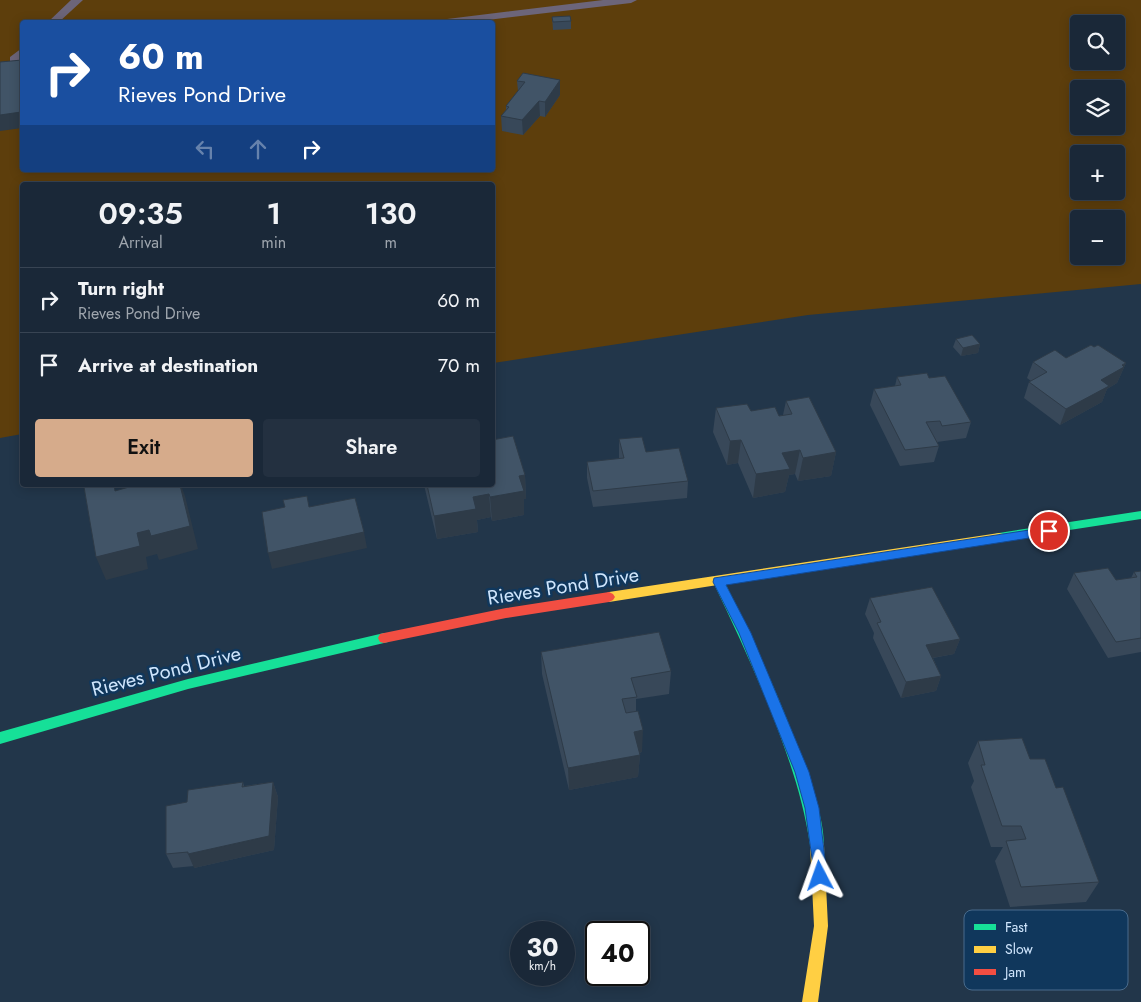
<!DOCTYPE html>
<html lang="en">
<head>
<meta charset="utf-8">
<style>
	body { margin:0; font-family:Jost,sans-serif; background:#233040; color:#f1f3f6; height:100vh; display:flex; flex-direction:column; font-size:19px; white-space:nowrap }
	* { box-sizing:border-box; margin:0 }
	p { font-size:16px; color:#9fa6ae }
	.icon { flex:none; width:28px; height:28px; fill:none; stroke:currentColor; stroke-width:2; stroke-linecap:round; stroke-linejoin:round }
	.map { position:relative; flex:1; overflow:hidden }
	.sheet { position:absolute; left:20px; top:182px; width:475px; height:305px; display:flex; flex-direction:column; background:#1a2838; border-radius:5px; box-shadow:0 2px 12px #0003,0 0 0 1px #384453 }
	.sheet>* { flex:none }
	.guide { position:absolute; left:20px; top:20px; width:475px; height:152px; border-radius:5px; box-shadow:0 2px 12px #0003,0 0 0 1px #384453; background:#1a4fa0; color:#fff; overflow:hidden }
	.buttons { position:absolute; left:1070px; top:15px; display:grid; gap:10px }
	.buttons a { display:grid; place-items:center; width:55px; height:55px; border-radius:5px; background:#1a2838; box-shadow:0 2px 12px #0003,0 0 0 1px #384453; font-size:25px }
	.speed { position:absolute; left:510px; top:921px; display:flex; gap:10px; font-size:25px; font-weight:700; text-align:center }
	.speed>* { display:grid; place-content:center; width:65px; height:65px; border-radius:50%; background:#1a2838; box-shadow:0 2px 12px #0003,0 0 0 1px #384453; line-height:1 }
	.speed small { font-size:12px; font-weight:400 }
	.speed .limit { border:2px solid #111; border-radius:8px; background:#fff; color:#111 }
	.pin { position:absolute; display:grid; place-items:center; width:42px; height:42px; color:#fff; margin:-21px; border:2px solid #fff; border-radius:50%; box-shadow:0 1px 5px #0007 }
	.me { position:absolute; width:55px; margin:-28px; rotate:356deg; stroke-linejoin:round; filter:drop-shadow(0 0 4px #0008) }
	.turn { display:flex; align-items:center; gap:18px; height:105px; padding:0 15px; font-size:22px }
	.turn .icon { width:65px; height:65px; stroke-width:2.5 }
	.turn b { display:block; font-size:35px; line-height:42px }
	.lanes { display:flex; align-items:center; height:48px; padding:0 15px; background:#0003; justify-content:center; gap:25px; direction:ltr }
	.lanes .off { opacity:.35 }
	.eta { display:flex; justify-content:space-evenly; align-items:center; height:85px; text-align:center }
	.eta b { font-size:30px; font-weight:600; line-height:35px }
	.button { display:flex; gap:10px; margin-top:auto; padding:10px 15px }
	.button a { flex:1; height:58px; border-radius:5px; background:#d6ab8b; color:#111; font-size:20px; font-weight:600; line-height:58px; text-align:center }
	.button a+a { background:#233040; color:#f1f3f6 }
	ul { padding:0; list-style:none }
	li { display:flex; align-items:center; gap:15px; height:65px; padding:0 15px; border-top:1px solid #384453 }
	li div { flex:1 }
	li b { display:block; font-size:19px }
	li em { font-style:normal }
	.map>svg:first-child { display:block }
	.green { fill:#5d3e0c; fill-rule:evenodd }
	.lines { fill:none; stroke-linecap:round; stroke-linejoin:round }
	.lane { fill:#6c657a; fill-rule:evenodd }
	.fast { fill:#16e098; fill-rule:evenodd }
	.slow { fill:#ffcf43; fill-rule:evenodd }
	.jam { fill:#f24e42; fill-rule:evenodd }
	.wall { fill:#384859 }
	.shaded-wall { fill:#2e3b48 }
	.building { fill:#415467; stroke:#2e3b48 }
	.route { fill:#1a73e8; stroke:#114b97 }
	.labels { text-anchor:middle; stroke-width:5; stroke-linejoin:round; paint-order:stroke }
	.street-label { font-size:20px; fill:#cfe5fc; stroke:#10375c }
	.key { fill:#10375c; stroke:#496b8c; stroke-width:1 }
	.key-label { font-size:14px; fill:#cfe5fc }
</style>
</head>
<body>
<div class="map">
<svg width="1141" height="1002" viewBox="0 0 1141 1002">
	<rect width="100%" height="100%" fill="#22364a"/>
	<path class="green" d="M 0,0 L 1141,0 L 1141,284 L 808,315 L 493,363 L 492,185 L 22,185 L 22,434 L 0,438 ZM 22,22 L 492,22 L 492,170 L 22,170 ZM 1079,24 L 1116,24 L 1116,61 L 1079,61 ZM 1079,89 L 1116,89 L 1116,126 L 1079,126 ZM 1079,154 L 1116,154 L 1116,191 L 1079,191 ZM 1079,219 L 1116,219 L 1116,256 L 1079,256 Z"/>
	<g class="lines">
		<path class="lane" d="M 71,0 L 83,0 L 59,22 L 48,22 Z
			M 603,0 L 637,0 L 631,3 L 471,22 L 441,22 L 447,19 Z
			M 22,48 L 22,58 L 18,63 L 10,63 L 10,57 Z"/>
		<path class="fast" d="M 1141,511 L 1141,519 L 999,541 L 995,540 L 993,537 L 995,534 L 999,533 Z
			M 719,577 L 723,579 C 743,616 837,817 822,850 L 817,851 L 812,850 L 810,845 C 803,797 787,752 769,707 C 752,665 733,623 713,582 L 715,579 Z
			M 384,633 L 388,634 L 390,638 L 388,642 L 384,643 L 188,689 L 0,744 L 0,732 L 188,679 Z"/>
		<path class="slow" d="M 999,533 L 1003,534 L 1005,537 L 1003,540 L 999,541 L 609,602 L 605,600 L 603,597 L 605,594 L 609,592 Z
			M 817,839 L 822,840 L 824,845 L 828,926 L 818,1002 L 802,1002 L 814,926 L 810,845 L 812,840 Z"/>
		<path class="jam" d="M 609,592 L 613,594 L 615,597 L 613,600 L 609,602 L 506,618 L 384,643 L 380,642 L 378,638 L 380,634 L 384,633 L 506,608 Z"/>
	</g>
	<path class="wall" d="M 552,17 L 571,21 L 571,29 L 553,30 Z
		M 560,80 L 560,95 L 545,117 L 540,116 L 523,135 L 502,131 L 501,116 L 506,110 L 506,106 L 518,91 L 517,81 Z
		M 956,339 L 980,344 L 978,353 L 961,356 L 953,347 Z
		M 1066,358 L 1126,363 L 1117,383 L 1107,389 L 1102,402 L 1060,425 L 1024,398 L 1029,382 L 1031,381 L 1027,378 L 1033,362 Z
		M 897,377 L 929,378 L 971,422 L 966,438 L 937,442 L 939,446 L 934,462 L 900,466 L 870,405 L 874,389 L 895,386 Z
		M 786,401 L 836,452 L 831,476 L 798,481 L 795,474 L 789,475 L 785,492 L 753,498 L 738,463 L 727,465 L 713,432 L 716,408 L 779,416 L 783,415 Z
		M 619,439 L 646,452 L 688,481 L 687,498 L 593,507 L 587,478 L 587,462 L 619,459 Z
		M 525,475 L 526,499 L 524,499 L 524,515 L 492,521 L 491,517 L 477,520 L 478,532 L 437,539 L 424,485 L 492,485 Z
		M 1141,571 L 1141,652 L 1108,658 L 1067,589 L 1074,573 L 1116,580 L 1131,578 L 1134,572 Z
		M 870,598 L 960,639 L 954,654 L 933,658 L 941,676 L 936,691 L 901,698 L 873,638 L 874,633 L 865,614 Z
		M 541,652 L 671,671 L 669,694 L 636,699 L 636,711 L 642,752 L 639,753 L 640,755 L 638,777 L 569,790 L 542,674 Z
		M 978,741 L 1030,759 L 1056,788 L 1099,882 L 1086,902 L 1010,907 L 995,861 L 1003,847 L 991,847 L 971,787 L 974,781 L 968,763 Z
		M 243,782 L 244,786 L 273,782 L 278,797 L 274,850 L 194,868 L 194,866 L 173,868 L 166,854 L 187,802 Z"/>
	<path class="shaded-wall" d="M 22,60 L 22,79 L 20,73 Z
		M 560,80 L 560,95 L 545,117 L 545,102 Z
		M 22,94 L 22,128 L 0,131 L 0,115 Z
		M 539,101 L 540,116 L 523,135 L 522,120 Z
		M 980,344 L 978,353 L 961,356 L 963,348 Z
		M 1126,363 L 1117,383 L 1107,389 L 1102,402 L 1060,425 L 1066,409 L 1101,380 Z
		M 741,440 L 738,463 L 727,465 L 730,441 Z
		M 800,450 L 795,474 L 789,475 L 785,492 L 753,498 L 756,474 L 782,453 Z
		M 836,452 L 831,476 L 798,481 L 803,458 Z
		M 525,475 L 526,499 L 524,499 L 524,515 L 492,521 L 490,497 L 519,476 Z
		M 180,485 L 181,485 L 185,496 L 198,549 L 159,560 L 157,554 L 146,557 L 148,569 L 106,580 L 96,557 L 137,533 Z
		M 489,494 L 491,517 L 477,520 L 478,532 L 437,539 L 434,516 L 473,497 Z
		M 364,532 L 367,548 L 272,569 L 268,553 Z
		M 960,639 L 954,654 L 920,660 L 926,645 Z
		M 941,676 L 936,691 L 901,698 L 906,682 Z
		M 643,730 L 642,752 L 632,754 L 634,732 Z
		M 640,755 L 638,777 L 569,790 L 568,768 Z
		M 273,782 L 278,797 L 274,850 L 194,868 L 188,854 Z"/>
	<path class="building" d="M 570,16 L 571,21 L 553,22 L 552,17 Z
		M 22,60 L 20,73 L 22,73 L 21,112 L 0,115 L 0,62 Z
		M 523,73 L 560,80 L 545,102 L 539,101 L 522,120 L 501,116 L 509,107 L 506,106 L 525,82 L 517,81 Z
		M 972,335 L 980,344 L 963,348 L 956,339 Z
		M 1091,345 L 1094,347 L 1098,345 L 1126,363 L 1122,365 L 1124,367 L 1101,380 L 1109,386 L 1066,409 L 1029,382 L 1047,372 L 1033,362 L 1055,350 L 1066,358 Z
		M 927,373 L 929,378 L 945,376 L 971,422 L 942,426 L 940,421 L 926,422 L 939,446 L 905,450 L 874,389 L 901,385 L 897,377 Z
		M 809,397 L 836,452 L 803,458 L 800,450 L 782,453 L 790,469 L 756,474 L 741,440 L 730,441 L 716,408 L 747,404 L 751,411 L 775,407 L 779,416 L 792,414 L 786,401 Z
		M 513,436 L 525,475 L 519,476 L 524,491 L 490,497 L 489,494 L 473,497 L 476,509 L 434,516 L 427,485 L 492,485 L 492,440 Z
		M 642,437 L 646,452 L 679,448 L 688,481 L 593,491 L 587,462 L 624,458 L 619,439 Z
		M 92,485 L 114,485 L 115,491 L 136,485 L 180,485 L 190,526 L 151,536 L 149,530 L 137,533 L 140,546 L 96,557 L 84,487 Z
		M 307,496 L 309,507 L 355,498 L 364,532 L 268,553 L 262,512 L 285,507 L 283,500 Z
		M 1108,568 L 1116,580 L 1137,577 L 1134,572 L 1141,571 L 1141,638 L 1116,642 L 1074,573 Z
		M 932,587 L 960,639 L 926,645 L 941,676 L 906,682 L 877,623 L 881,622 L 870,598 Z
		M 659,632 L 671,671 L 631,678 L 637,697 L 622,699 L 626,713 L 638,711 L 643,730 L 634,732 L 640,755 L 568,768 L 541,652 Z
		M 1022,738 L 1030,759 L 1045,759 L 1056,788 L 1063,787 L 1099,882 L 1021,887 L 1006,841 L 1026,839 L 1021,826 L 1002,826 L 981,765 L 985,765 L 978,741 Z
		M 243,782 L 242,787 L 273,782 L 269,836 L 188,854 L 188,852 L 166,854 L 166,806 L 187,802 L 188,790 Z"/>
	<path class="route" d="M 1049,527 L 1055,531 L 1049,535 L 726,585 L 751,633 L 809,772 L 819,808 L 827,876 L 825,880 L 820,882 L 815,880 L 805,808 L 795,772 L 739,633 L 713,582 L 714,578 Z"/>
	<g class="labels">
		<g class="street-label">
			<text transform="translate(563 586) rotate(-9)" y="7">Rieves Pond Drive</text>
			<text transform="translate(166 671) rotate(-14)" y="7">Rieves Pond Drive</text>
		</g>
	</g>
	<rect x="964" y="910" width="164" height="80" rx="8" class="key"/>
	<rect x="974" y="924" width="22" height="6" fill="#16e098"/>
	<rect x="974" y="946" width="22" height="7" fill="#ffcf43"/>
	<rect x="974" y="969" width="22" height="6" fill="#f24e42"/>
	<g class="key-label">
		<text x="1005" y="932">Fast</text>
		<text x="1005" y="954">Slow</text>
		<text x="1005" y="977">Jam</text>
	</g>
</svg>
<div class="buttons">
<a><svg class="icon" aria-label="search" viewBox="0 0 24 24"><circle cx="10" cy="10" r="6"/><path d="M15 15l6 6"/></svg></a>
<a><svg class="icon" aria-label="layers" viewBox="0 0 24 24"><path d="M12 4l9 5-9 5-9-5zM3 14l9 5 9-5"/></svg></a>
<a>+</a>
<a>−</a>
</div>
<div class="speed"><div>30<small>km/h</small></div><div class="limit">40</div></div>
<div class="pin" style="left:1049px;top:531px;background:#d93025"><svg class="icon" aria-label="arrive" viewBox="0 0 24 24"><path d="M6 21V4h12l-3 4 3 4H6"/></svg></div>
<svg class="me" style="left:820px;top:876px" viewBox="-20 -20 40 40"><path d="M0-17L14 15 0 8-14 15z" fill="#1a73e8" stroke="#fff" stroke-width="4"/></svg>
<div class="guide">
<div class="turn"><svg class="icon" aria-label="right" viewBox="0 0 24 24"><path d="M7 20v-9h11M14 6l5 5-5 5"/></svg><div><b>60 m</b>Rieves Pond Drive</div></div>
<div class="lanes"><svg class="icon off" aria-label="left" viewBox="0 0 24 24"><path d="M17 20v-9H6M10 6l-5 5 5 5"/></svg><svg class="icon off" aria-label="ahead" viewBox="0 0 24 24"><path d="M12 20V5M6 11l6-6 6 6"/></svg><svg class="icon" aria-label="right" viewBox="0 0 24 24"><path d="M7 20v-9h11M14 6l5 5-5 5"/></svg></div>
</div>
<section class="sheet">
<div class="eta">
<div><b>09:35</b><p>Arrival</p></div>
<div><b>1</b><p>min</p></div>
<div><b>130</b><p>m</p></div>
</div>
<ul>
<li><svg class="icon" aria-label="right" viewBox="0 0 24 24"><path d="M7 20v-9h11M14 6l5 5-5 5"/></svg><div><b>Turn right</b><p>Rieves Pond Drive</p></div><em>60 m</em></li>
<li><svg class="icon" aria-label="arrive" viewBox="0 0 24 24"><path d="M6 21V4h12l-3 4 3 4H6"/></svg><div><b>Arrive at destination</b></div><em>70 m</em></li>
</ul>
<div class="button"><a>Exit</a><a>Share</a></div>
</section>
</div>
</body>
</html>
